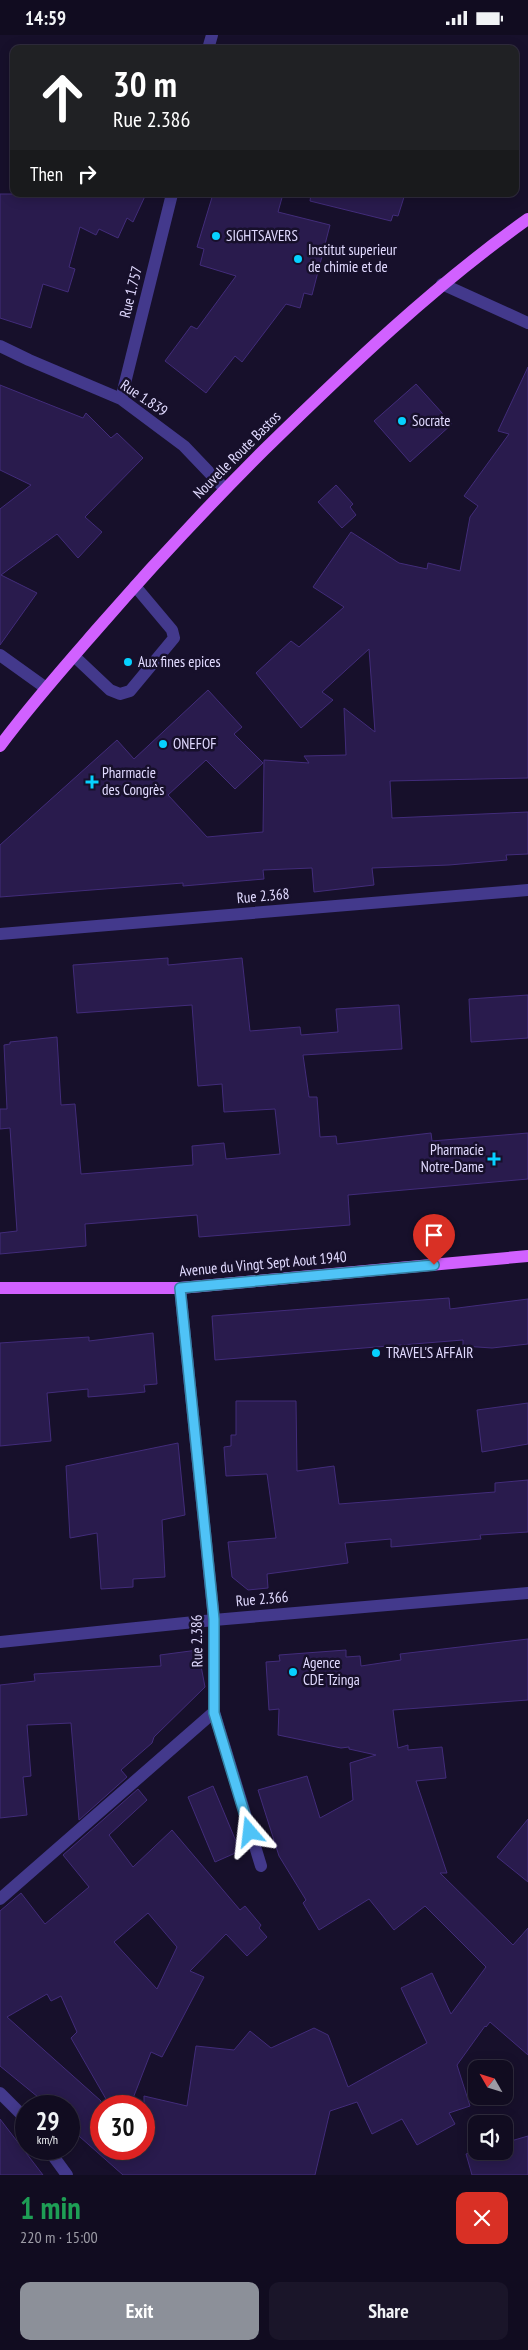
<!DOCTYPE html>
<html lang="en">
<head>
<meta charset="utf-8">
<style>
	body { margin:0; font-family:"PT Sans Narrow",sans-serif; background:#1a1529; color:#f1f3f6; height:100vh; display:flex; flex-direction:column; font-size:19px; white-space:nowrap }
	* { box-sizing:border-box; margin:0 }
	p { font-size:16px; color:#9c9ba5 }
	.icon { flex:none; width:28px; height:28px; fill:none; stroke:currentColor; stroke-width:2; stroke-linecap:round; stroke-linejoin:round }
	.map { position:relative; height:2140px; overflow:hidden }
	.drawer { display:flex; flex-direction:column; background:#110c20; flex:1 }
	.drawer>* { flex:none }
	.guide { position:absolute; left:10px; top:10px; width:509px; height:152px; border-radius:10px; box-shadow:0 2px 12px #0003,0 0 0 1px #302c3e; background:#202124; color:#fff; overflow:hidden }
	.needle { width:32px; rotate:309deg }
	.controls { position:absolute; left:468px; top:2025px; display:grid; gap:10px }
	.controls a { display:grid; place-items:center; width:45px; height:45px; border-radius:10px; background:#110c20; box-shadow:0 2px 12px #0003,0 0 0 1px #302c3e; font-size:25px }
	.speed { position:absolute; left:15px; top:2060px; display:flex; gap:10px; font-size:25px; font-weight:700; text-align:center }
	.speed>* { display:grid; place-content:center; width:65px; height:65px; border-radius:50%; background:#110c20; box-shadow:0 2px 12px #0003,0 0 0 1px #302c3e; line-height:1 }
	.speed small { font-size:12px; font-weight:400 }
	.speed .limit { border:8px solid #d22; background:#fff; color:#111 }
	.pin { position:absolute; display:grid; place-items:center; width:42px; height:42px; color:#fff; margin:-51px -21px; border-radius:50% 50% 50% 0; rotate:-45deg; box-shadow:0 0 5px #0007 }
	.pin .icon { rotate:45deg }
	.me { position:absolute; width:55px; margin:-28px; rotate:343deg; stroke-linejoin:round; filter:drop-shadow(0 0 4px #0008) }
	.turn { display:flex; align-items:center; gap:18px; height:105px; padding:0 20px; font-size:22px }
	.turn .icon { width:65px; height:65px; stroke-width:2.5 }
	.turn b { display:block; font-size:35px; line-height:42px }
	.then { display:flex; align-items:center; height:48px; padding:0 20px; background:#0003; gap:10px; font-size:19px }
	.round { display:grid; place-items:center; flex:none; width:52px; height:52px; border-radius:10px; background:#1a1529 }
	.head { display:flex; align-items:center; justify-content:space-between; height:85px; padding:0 20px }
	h1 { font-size:30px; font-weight:800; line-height:38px; color:#1e9e55 }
	.action { display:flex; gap:10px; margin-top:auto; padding:10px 20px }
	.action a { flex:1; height:58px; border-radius:10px; background:#8c9099; color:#fff; font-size:20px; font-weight:800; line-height:58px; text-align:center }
	.action a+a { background:#1a1529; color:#f1f3f6 }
	.status { display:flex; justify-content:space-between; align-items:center; height:35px; padding:0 25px; background:#110c20; direction:ltr }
	.status svg { height:14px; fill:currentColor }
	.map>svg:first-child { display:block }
	.building { fill:#291b4d; stroke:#422c7a; fill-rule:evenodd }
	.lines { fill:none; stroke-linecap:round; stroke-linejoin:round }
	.minor { stroke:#43398c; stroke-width:12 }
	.major { stroke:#d161ff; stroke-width:12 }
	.route-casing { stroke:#337fa1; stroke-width:12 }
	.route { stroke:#4fc3f7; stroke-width:9 }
	.poi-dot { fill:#06d1ff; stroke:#17102b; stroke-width:2 }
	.labels { text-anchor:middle; stroke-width:5; stroke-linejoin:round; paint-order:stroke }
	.poi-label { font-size:15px; fill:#e1daff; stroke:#17102b; text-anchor:start }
	.street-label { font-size:15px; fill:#e1daff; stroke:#17102b }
</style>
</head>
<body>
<div class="status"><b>14:59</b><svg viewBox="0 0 49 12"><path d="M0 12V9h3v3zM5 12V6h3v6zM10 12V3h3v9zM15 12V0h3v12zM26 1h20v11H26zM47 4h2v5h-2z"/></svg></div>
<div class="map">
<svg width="528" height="2140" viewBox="0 0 528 2140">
	<rect width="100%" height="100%" fill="#17102b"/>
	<path class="building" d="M 0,159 L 146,159 L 133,187 L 127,183 L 118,203 L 99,194 L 96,200 L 80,192 L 69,232 L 75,234 L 68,257 L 43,249 L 31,293 L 0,283 Z
		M 213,159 L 283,159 L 278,177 L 330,190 L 312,260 L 304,258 L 300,273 L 286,269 L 242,327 L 235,321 L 206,358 L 165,326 L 191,291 L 197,294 L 236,241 L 200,230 L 204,214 L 197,212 Z
		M 311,159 L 405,159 L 398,181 L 393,180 L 391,186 L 310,166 Z
		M 528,332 L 528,743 L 390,746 L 392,783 L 528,777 L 528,819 L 506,820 L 507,825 L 449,830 L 372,833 L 374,850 L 314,857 L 312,833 L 263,835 L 264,844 L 183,851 L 183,848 L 0,862 L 0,810 L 117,705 L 134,724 L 208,655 L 242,692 L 234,699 L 263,728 L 235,754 L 206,725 L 168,760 L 207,802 L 263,797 L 264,725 L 309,728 L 304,721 L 346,720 L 344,673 L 375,697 L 369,614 L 322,657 L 333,665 L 301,693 L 256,638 L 291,606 L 299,612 L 344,572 L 313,552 L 351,497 L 399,528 L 427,534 L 428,528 L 460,536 L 470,482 L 478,471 L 464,461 L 509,399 L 498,396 Z
		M 416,349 L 452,389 L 410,427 L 374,386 Z
		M 0,350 L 83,383 L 86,378 L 111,403 L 117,398 L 143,423 L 85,482 L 102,497 L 78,523 L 57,499 L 1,540 L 37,558 L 0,610 L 0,474 L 31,450 L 0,435 Z
		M 336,450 L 353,469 L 350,472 L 356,480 L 342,493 L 318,467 Z
		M 168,923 L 168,930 L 242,923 L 250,996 L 300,992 L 301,1000 L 338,997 L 336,974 L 399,970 L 402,1014 L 303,1020 L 309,1062 L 317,1062 L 320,1102 L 336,1101 L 337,1109 L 431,1098 L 432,1106 L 528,1098 L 528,1144 L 348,1160 L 350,1190 L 199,1202 L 197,1180 L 85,1189 L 86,1211 L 0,1219 L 0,1198 L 17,1196 L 10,1093 L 0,1094 L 0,1074 L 7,1074 L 4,1010 L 10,1009 L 10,1007 L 57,1002 L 61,1070 L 75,1069 L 81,1139 L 193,1130 L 192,1111 L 224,1108 L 226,1124 L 280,1119 L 275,1074 L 224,1077 L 222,1049 L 198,1051 L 192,970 L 77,978 L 73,930 Z
		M 528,960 L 528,1003 L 471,1007 L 469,964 Z
		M 449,1263 L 450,1274 L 528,1264 L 528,1309 L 492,1313 L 463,1311 L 463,1305 L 215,1325 L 212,1281 Z
		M 153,1298 L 157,1349 L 144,1350 L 145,1357 L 125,1359 L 88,1362 L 88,1354 L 47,1358 L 51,1406 L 0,1411 L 0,1308 L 89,1302 L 89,1306 Z
		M 236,1366 L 296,1366 L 297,1436 L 334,1431 L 339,1469 L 495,1457 L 495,1448 L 528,1445 L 528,1497 L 480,1500 L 481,1504 L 391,1512 L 391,1504 L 345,1508 L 348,1528 L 267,1539 L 268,1553 L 248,1555 L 232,1542 L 228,1507 L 276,1503 L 267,1439 L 226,1441 L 224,1412 L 231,1411 L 231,1400 L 236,1400 Z
		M 528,1368 L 528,1409 L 482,1417 L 477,1375 Z
		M 178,1408 L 185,1480 L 162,1485 L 165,1542 L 133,1544 L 133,1552 L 101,1554 L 97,1498 L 70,1503 L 66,1431 Z
		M 528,1604 L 528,1665 L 393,1675 L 398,1713 L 408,1710 L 408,1715 L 442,1712 L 446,1743 L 416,1746 L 447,1838 L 440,1838 L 513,1910 L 528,1893 L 528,2020 L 490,1987 L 486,1992 L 485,1991 L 457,2030 L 470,2071 L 449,2078 L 455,2089 L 417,2110 L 402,2084 L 372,2099 L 357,2067 L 330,2076 L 315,2140 L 123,2140 L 71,2094 L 69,2089 L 69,2071 L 49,2071 L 0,2031 L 0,1876 L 21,1858 L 45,1889 L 89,1852 L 63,1820 L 138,1754 L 147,1765 L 109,1800 L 133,1832 L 172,1795 L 240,1875 L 245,1871 L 261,1890 L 259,1893 L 267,1902 L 247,1921 L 226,1899 L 190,1936 L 204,1942 L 162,2022 L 151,2017 L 130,2071 L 110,2071 L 71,2003 L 77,1997 L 61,1961 L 51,1966 L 47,1959 L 7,1982 L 101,2066 L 101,2114 L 144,2114 L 144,2061 L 187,2071 L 196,2011 L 234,2015 L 250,1996 L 271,2013 L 314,1993 L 328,2000 L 348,2052 L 427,2008 L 401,1953 L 432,1938 L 451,1979 L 486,1932 L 425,1871 L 394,1895 L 369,1864 L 319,1895 L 303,1868 L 306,1865 L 279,1821 L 258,1755 L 307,1741 L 320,1783 L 353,1765 L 350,1728 L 376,1720 L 349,1714 L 349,1712 L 341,1713 L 278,1700 L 279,1674 L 269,1675 L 266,1627 L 280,1626 L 279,1620 L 346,1615 L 346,1622 L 360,1621 L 361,1631 L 401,1625 L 400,1619 ZM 148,1878 L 177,1912 L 157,1954 L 114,1907 Z
		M 198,1615 L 205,1652 L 154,1702 L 152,1708 L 121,1735 L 127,1742 L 79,1785 L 71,1688 L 27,1690 L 31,1741 L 23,1742 L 27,1780 L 0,1783 L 0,1650 L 35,1646 L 34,1639 L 161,1631 L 160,1620 Z
		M 213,1751 L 240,1816 L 215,1827 L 188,1762 Z
		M 528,1784 L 528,1847 L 497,1822 Z
		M 0,2084 L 43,2140 L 0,2140 Z
		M 528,2101 L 528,2140 L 472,2140 L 466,2119 L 476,2116 L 504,2116 L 504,2108 Z"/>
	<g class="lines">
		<path class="minor" d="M 208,14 L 212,0
			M 442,249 L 528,288
			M 0,311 L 29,325 L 121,364 L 184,411 L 225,454
			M 121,364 L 172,159
			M 0,620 L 46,653
			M 74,621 L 110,655 L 120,659 L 130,656 L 174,603 L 172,595 L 135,551
			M 0,899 L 528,855
			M 180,1253 L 214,1585 L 214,1677 L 261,1831
			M 0,1607 L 214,1585 L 528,1558
			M 0,1864 L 214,1677
			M 0,2058 L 26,2084
			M 48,2114 L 67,2140"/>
		<path class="major" d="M 0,711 C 31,669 65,631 99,592 C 152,531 207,472 264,415 C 348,333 432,252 528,184
			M 0,1253 L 180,1253 L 528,1221"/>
	</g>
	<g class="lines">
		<defs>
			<path id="route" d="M 250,1797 L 214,1678 L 214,1584 L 180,1253 L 434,1230"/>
		</defs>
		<use href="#route" class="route-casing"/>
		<use href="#route" class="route"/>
	</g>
	<g class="poi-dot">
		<circle cx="216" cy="201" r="5"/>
		<circle cx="298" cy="224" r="5"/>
		<circle cx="402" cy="386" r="5"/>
		<circle cx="128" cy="627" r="5"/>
		<circle cx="163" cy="709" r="5"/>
		<path d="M89.5 739.5h5v5h5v5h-5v5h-5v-5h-5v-5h5z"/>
		<path d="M491.5 1116.5h5v5h5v5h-5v5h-5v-5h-5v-5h5z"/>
		<circle cx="376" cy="1318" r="5"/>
		<circle cx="293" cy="1637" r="5"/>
	</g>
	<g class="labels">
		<g class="poi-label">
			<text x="226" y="206">SIGHTSAVERS</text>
			<text x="308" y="220">Institut superieur<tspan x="308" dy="17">de chimie et de</tspan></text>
			<text x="412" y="391">Socrate</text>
			<text x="138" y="632">Aux fines epices</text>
			<text x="173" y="714">ONEFOF</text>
			<text x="102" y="743">Pharmacie<tspan x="102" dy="17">des Congrès</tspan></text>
			<text x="484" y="1120" text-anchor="end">Pharmacie<tspan x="484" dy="17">Notre-Dame</tspan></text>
			<text x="386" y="1323">TRAVEL'S AFFAIR</text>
			<text x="303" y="1633">Agence<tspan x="303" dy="17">CDE Tzinga</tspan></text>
		</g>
		<g class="street-label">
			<text transform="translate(131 257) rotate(-76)" y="5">Rue 1.757</text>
			<text transform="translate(144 363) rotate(34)" y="5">Rue 1.839</text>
			<text transform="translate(237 420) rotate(-45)" y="5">Nouvelle Route Bastos</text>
			<text transform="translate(263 861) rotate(-5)" y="5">Rue 2.368</text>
			<text transform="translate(263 1229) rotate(-5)" y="5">Avenue du Vingt Sept Aout 1940</text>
			<text transform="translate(262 1564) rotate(-5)" y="5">Rue 2.366</text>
			<text transform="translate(197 1606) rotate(-91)" y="5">Rue 2.386</text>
		</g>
	</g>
</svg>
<div class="controls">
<a><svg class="needle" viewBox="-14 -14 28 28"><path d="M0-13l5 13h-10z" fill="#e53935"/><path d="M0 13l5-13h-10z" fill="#9c9ba5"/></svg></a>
<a><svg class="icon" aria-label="sound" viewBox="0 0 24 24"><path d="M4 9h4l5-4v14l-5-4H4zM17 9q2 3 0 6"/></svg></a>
</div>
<div class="speed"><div>29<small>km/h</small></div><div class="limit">30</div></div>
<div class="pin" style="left:434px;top:1230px;background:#d93025"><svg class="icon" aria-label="arrive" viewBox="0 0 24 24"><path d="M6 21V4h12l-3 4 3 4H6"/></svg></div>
<svg class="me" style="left:250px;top:1797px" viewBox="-20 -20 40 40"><path d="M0-17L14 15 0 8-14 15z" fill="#4fc3f7" stroke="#fff" stroke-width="4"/></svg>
<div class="guide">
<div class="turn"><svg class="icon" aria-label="ahead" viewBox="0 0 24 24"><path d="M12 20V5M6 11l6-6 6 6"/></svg><div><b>30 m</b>Rue 2.386</div></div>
<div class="then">Then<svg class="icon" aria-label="right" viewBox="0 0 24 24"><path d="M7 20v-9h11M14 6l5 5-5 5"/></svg></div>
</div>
</div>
<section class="drawer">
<div class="head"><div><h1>1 min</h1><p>220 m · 15:00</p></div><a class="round" style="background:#d93025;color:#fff"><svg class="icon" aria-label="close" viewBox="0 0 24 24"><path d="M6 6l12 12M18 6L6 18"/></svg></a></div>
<div class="action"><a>Exit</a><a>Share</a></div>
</section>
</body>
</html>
